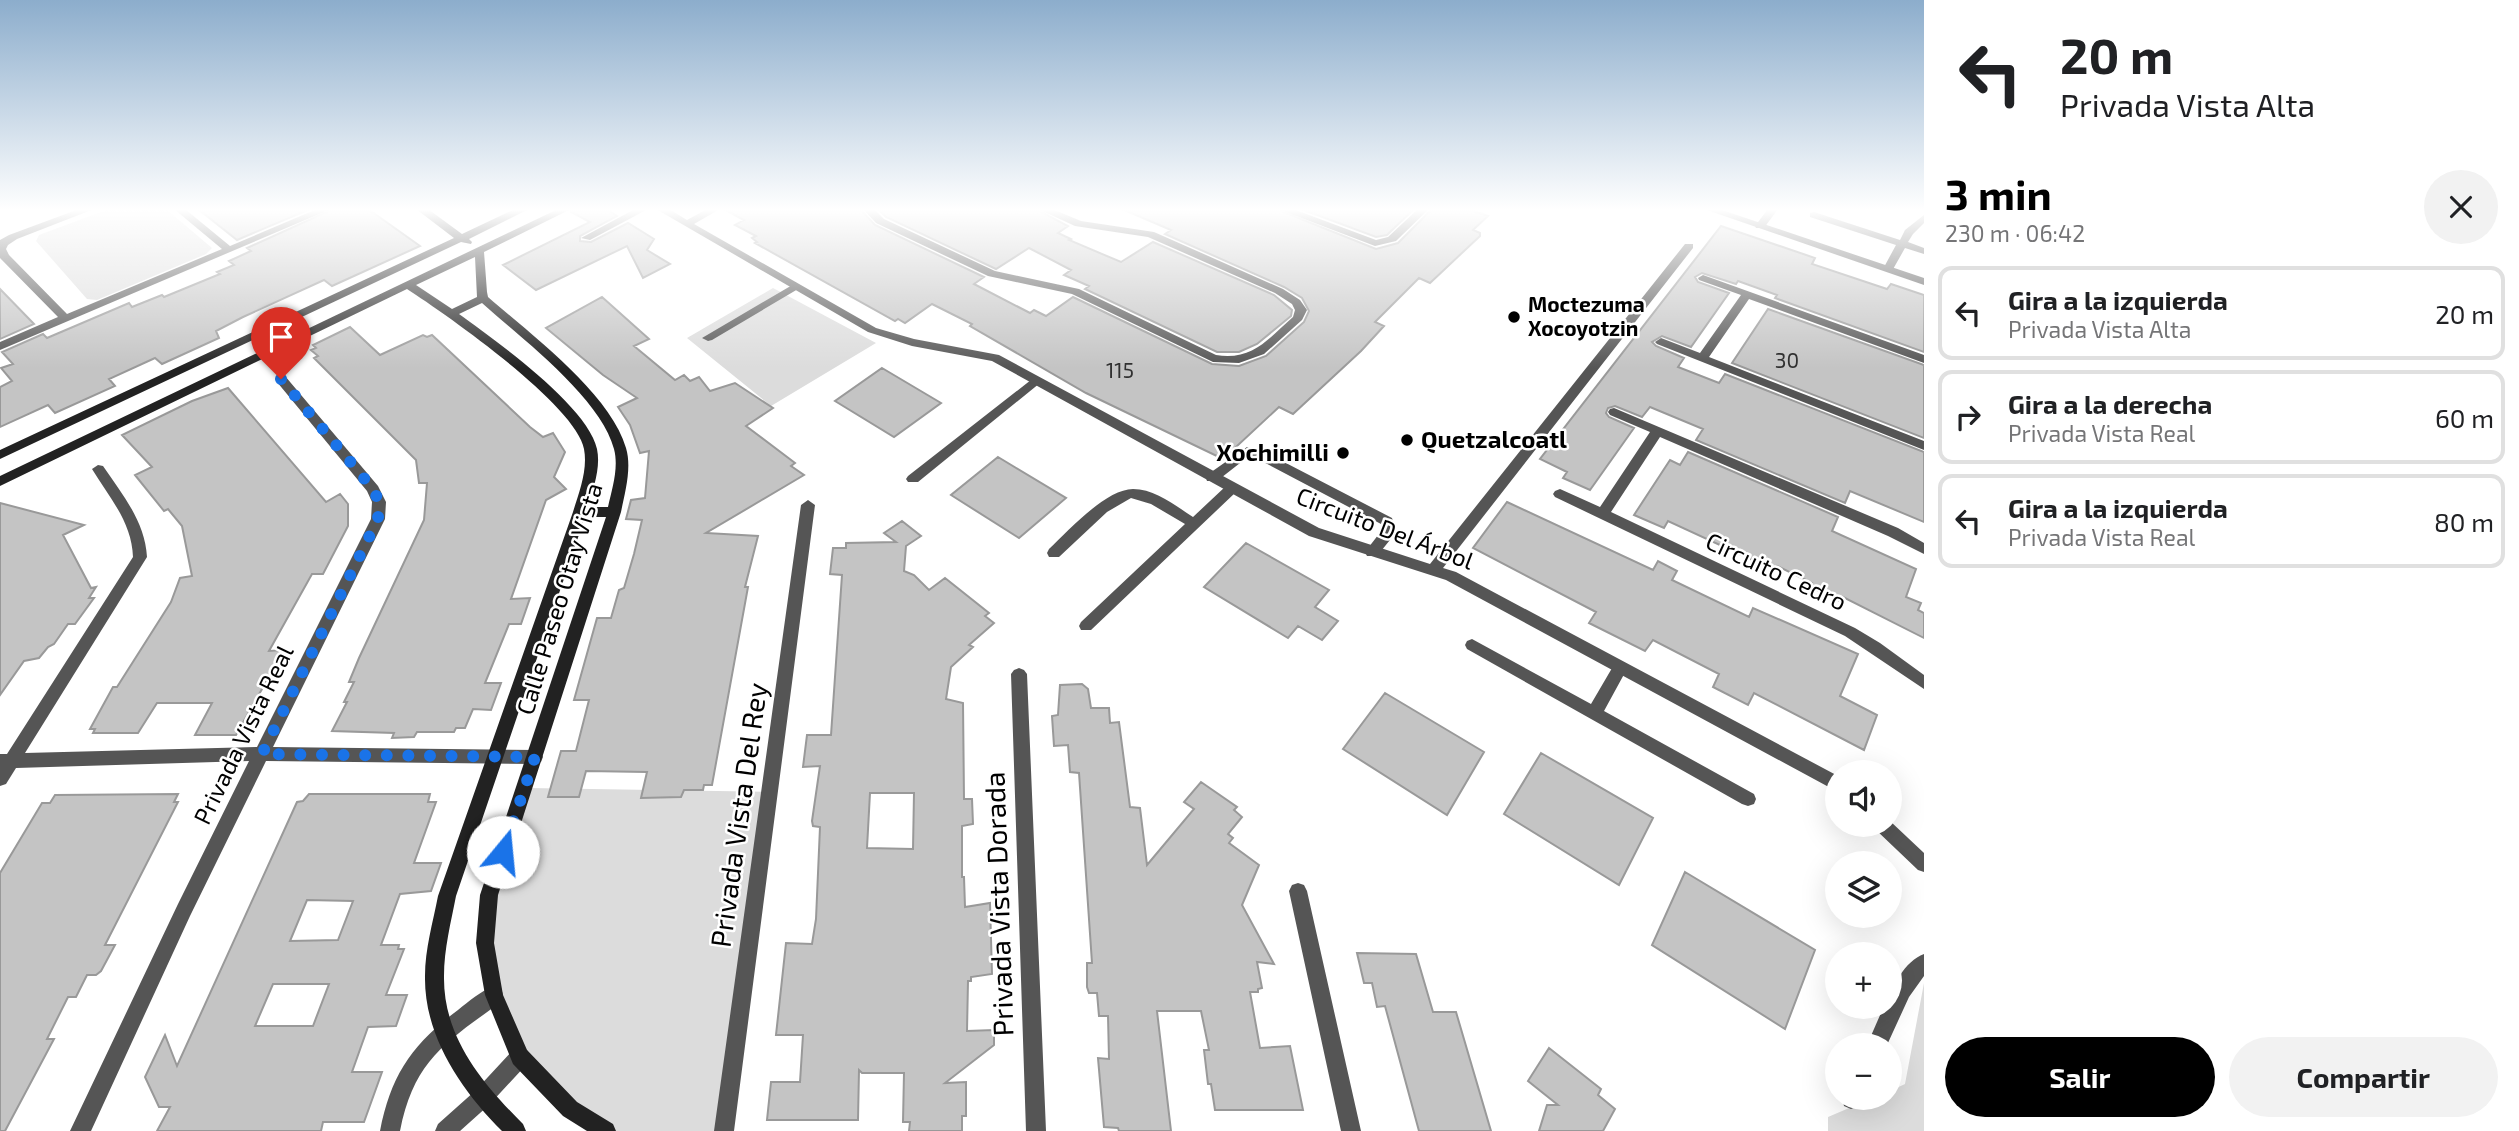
<!DOCTYPE html>
<html lang="es">
<head>
<meta charset="utf-8">
<style>
	body { margin:0; font-family:"Exo 2",sans-serif; background:#f2f2f2; color:#202124; height:100vh; display:flex; flex-direction:column; font-size:26px; white-space:nowrap }
	* { box-sizing:border-box; margin:0 }
	p { font-size:23px; color:#757577 }
	.icon { flex:none; width:38px; height:38px; fill:none; stroke:currentColor; stroke-width:2; stroke-linecap:round; stroke-linejoin:round }
	.map { position:relative; flex:1; overflow:hidden }
	.side { display:flex; flex-direction:column; background:#fff; width:595px }
	.side>* { flex:none }
	.guide { background:#fff; color:#202124; overflow:hidden }
	.fabs { position:absolute; left:1825px; top:760px; display:grid; gap:14px }
	.fabs a { display:grid; place-items:center; width:77px; height:77px; border-radius:50%; background:#fff; box-shadow:0 7px 28px #0002; font-size:35px }
	.pin { position:absolute; display:grid; place-items:center; width:60px; height:60px; color:#fff; margin:-72px -30px; border-radius:50% 50% 50% 0; rotate:-45deg; box-shadow:0 0 7px #0007 }
	.pin .icon { rotate:45deg }
	.me { position:absolute; width:77px; margin:-38px; rotate:17deg; stroke-linejoin:round; filter:drop-shadow(0 0 5px #0008) }
	.turn { display:flex; align-items:center; gap:24px; height:147px; padding:0 21px; font-size:32px }
	.turn .icon { width:91px; height:91px; stroke-width:2.5 }
	.turn b { display:block; font-size:49px; line-height:60px }
	.round { display:grid; place-items:center; flex:none; width:74px; height:74px; border-radius:37px; background:#f2f2f2 }
	.head { display:flex; align-items:center; justify-content:space-between; height:119px; padding:0 21px }
	h1 { font-size:42px; font-weight:700; line-height:52px; color:#000 }
	.action { display:flex; gap:14px; margin-top:auto; padding:14px 21px }
	.action a { flex:1; height:80px; border-radius:42px; background:#000; color:#fff; font-size:28px; font-weight:700; line-height:80px; text-align:center }
	.action a+a { background:#f2f2f2; color:#202124 }
	ul { padding:0; list-style:none }
	li { display:flex; align-items:center; gap:21px; height:94px; margin:0 14px 10px; padding:0 7px; border:4px solid #e0e0e0; border-radius:14px }
	li div { flex:1 }
	li b { display:block; font-size:26px }
	li em { font-style:normal }
	main { display:flex; flex:1; min-height:0 }
	.map>svg:first-child { display:block }
	.green { fill:#dcdcdc }
	.building { fill:#c4c4c4; stroke:#999; stroke-width:2; fill-rule:evenodd }
	.lines { fill:none; stroke-linecap:round; stroke-linejoin:round }
	.lane { fill:#555; fill-rule:evenodd }
	.street { fill:#555; fill-rule:evenodd }
	.secondary { fill:#222; fill-rule:evenodd }
	.route { stroke:#1a73e8; stroke-width:12; stroke-dasharray:0 21.6 }
	.poi-dot { fill:#000; stroke:#fff; stroke-width:2.5 }
	.labels { text-anchor:middle; stroke-width:5; stroke-linejoin:round; paint-order:stroke }
	.far-poi-label { font-size:21px; font-weight:bold; fill:#000; stroke:#fff; text-anchor:start }
	.number-label { font-size:21px; fill:#313131 }
	.poi-label { font-size:24px; font-weight:bold; fill:#000; stroke:#fff; text-anchor:start }
	.street-label { font-size:24px; fill:#000; stroke:#fff }
	.near-street-label { font-size:28px; fill:#000; stroke:#fff }
</style>
</head>
<body>
<main>
<div class="map">
<svg width="1924" height="1131" viewBox="0 0 1924 1131">
	<rect width="100%" height="100%" fill="#fff"/>
	<path class="green" d="M 109,209 L 166,209 L 212,248 L 206,254 L 97,300 L 87,299 L 36,241 L 39,235 Z
		M 773,288 L 876,343 L 771,406 L 687,338 Z
		M 528,788 L 775,792 L 725,1131 L 606,1131 L 520,1057 L 494,995 L 489,895 Z
		M 1924,983 L 1924,1131 L 1828,1131 L 1828,1117 L 1875,1097 L 1890,1097 L 1890,1091 L 1905,1084 Z"/>
	<path class="building" d="M 198,209 L 310,209 L 237,240 Z
		M 333,209 L 368,209 L 420,246 L 332,286 L 324,280 L 243,317 L 216,331 L 219,338 L 162,364 L 155,358 L 109,379 L 115,386 L 55,413 L 48,405 L 0,427 L 0,387 L 12,381 L 1,368 L 13,364 L 2,352 L 43,334 L 47,338 L 129,303 L 132,307 L 162,295 L 164,297 L 220,274 L 217,272 L 234,265 L 229,261 L 251,251 L 247,248 Z
		M 573,209 L 606,209 L 617,216 L 580,236 L 580,241 L 591,242 L 628,223 L 654,239 L 647,250 L 670,264 L 643,278 L 627,246 L 536,290 L 503,265 L 590,222 L 571,212 Z
		M 724,209 L 860,209 L 875,225 L 984,277 L 974,284 L 1030,313 L 1034,310 L 1046,316 L 1073,297 L 1212,364 L 1239,366 L 1266,356 L 1304,322 L 1309,311 L 1302,298 L 1284,287 L 1165,234 L 1171,230 L 1122,209 L 1276,209 L 1376,249 L 1398,243 L 1432,209 L 1468,209 L 1488,216 L 1473,230 L 1480,233 L 1480,236 L 1430,283 L 1419,278 L 1375,322 L 1384,326 L 1361,351 L 1293,414 L 1279,407 L 1223,459 L 1086,393 L 970,326 L 972,324 L 932,304 L 905,323 L 898,319 L 895,321 L 755,243 L 757,242 L 752,238 L 756,236 L 735,225 L 744,220 Z
		M 878,209 L 1036,209 L 1068,226 L 1058,233 L 1071,239 L 1069,240 L 1121,262 L 1153,242 L 1274,295 L 1292,310 L 1291,316 L 1257,344 L 1239,352 L 1217,352 L 1085,289 L 1089,286 L 1064,275 L 1071,270 L 1029,248 L 996,269 L 886,217 Z
		M 1301,209 L 1414,209 L 1387,235 L 1376,237 Z
		M 1721,226 L 1815,258 L 1812,264 L 1887,289 L 1891,284 L 1924,295 L 1924,352 L 1775,298 L 1777,295 L 1738,281 L 1736,284 L 1702,273 L 1695,277 L 1698,282 L 1729,293 L 1691,347 L 1662,336 L 1652,342 L 1656,346 L 1684,358 L 1678,367 L 1719,383 L 1725,374 L 1924,452 L 1924,522 L 1850,491 L 1845,503 L 1696,440 L 1703,429 L 1650,407 L 1642,417 L 1615,406 L 1608,408 L 1606,413 L 1609,417 L 1634,428 L 1590,490 L 1563,478 L 1567,472 L 1540,459 Z
		M 0,289 L 34,324 L 0,339 Z
		M 602,297 L 649,339 L 634,346 L 675,380 L 684,375 L 690,381 L 699,377 L 710,391 L 735,383 L 773,408 L 746,426 L 795,463 L 791,466 L 804,475 L 706,533 L 758,536 L 745,587 L 748,587 L 712,785 L 704,785 L 703,790 L 684,790 L 681,797 L 641,798 L 647,772 L 586,771 L 579,797 L 548,797 L 561,751 L 576,751 L 589,700 L 574,700 L 597,618 L 611,618 L 619,590 L 624,588 L 634,554 L 642,520 L 626,519 L 631,500 L 645,498 L 649,451 L 640,453 L 630,425 L 618,407 L 637,398 L 603,375 L 546,328 Z
		M 1768,309 L 1924,365 L 1924,438 L 1732,363 Z
		M 350,327 L 380,355 L 423,335 L 427,337 L 432,335 L 530,427 L 543,437 L 553,433 L 565,452 L 554,477 L 566,489 L 546,500 L 511,599 L 530,598 L 521,624 L 509,624 L 485,683 L 501,683 L 491,710 L 473,709 L 465,728 L 456,728 L 454,732 L 417,732 L 414,737 L 392,738 L 394,733 L 332,731 L 347,702 L 344,702 L 354,682 L 349,682 L 359,658 L 424,520 L 427,483 L 419,483 L 416,460 L 314,358 L 318,356 L 311,350 L 316,348 L 313,345 Z
		M 882,368 L 941,403 L 894,437 L 835,401 Z
		M 228,388 L 326,502 L 340,494 L 348,504 L 348,526 L 323,574 L 312,574 L 269,651 L 284,650 L 236,735 L 195,735 L 212,703 L 157,703 L 138,733 L 93,733 L 95,729 L 90,729 L 113,687 L 117,687 L 171,602 L 180,578 L 192,576 L 182,526 L 168,509 L 164,511 L 135,475 L 152,467 L 122,435 L 192,401 Z
		M 1688,452 L 1838,517 L 1832,531 L 1916,569 L 1906,597 L 1921,603 L 1918,610 L 1924,613 L 1924,638 L 1843,597 L 1842,602 L 1810,587 L 1812,583 L 1777,566 L 1774,570 L 1668,521 L 1664,528 L 1634,515 L 1670,460 L 1680,465 Z
		M 998,457 L 1066,498 L 1019,538 L 951,495 Z
		M 1507,502 L 1653,570 L 1658,561 L 1677,571 L 1672,580 L 1749,617 L 1753,608 L 1858,654 L 1840,696 L 1877,715 L 1864,750 L 1754,693 L 1748,705 L 1713,687 L 1719,674 L 1653,640 L 1645,651 L 1589,623 L 1596,612 L 1473,548 Z
		M 0,503 L 84,525 L 63,535 L 91,588 L 96,587 L 89,598 L 94,598 L 75,624 L 68,624 L 54,644 L 48,647 L 39,658 L 24,661 L 0,695 Z
		M 902,521 L 921,536 L 906,546 L 904,571 L 914,575 L 929,590 L 945,578 L 989,613 L 985,616 L 994,623 L 969,645 L 973,647 L 951,667 L 946,699 L 963,703 L 964,799 L 972,799 L 973,824 L 962,826 L 962,877 L 964,877 L 965,907 L 990,903 L 992,974 L 971,977 L 971,981 L 968,981 L 967,1031 L 994,1030 L 994,1045 L 945,1083 L 966,1082 L 966,1116 L 962,1116 L 962,1131 L 909,1131 L 910,1122 L 903,1122 L 904,1073 L 862,1073 L 859,1070 L 858,1120 L 767,1120 L 771,1082 L 800,1082 L 803,1035 L 776,1035 L 786,943 L 812,944 L 816,919 L 820,827 L 813,826 L 812,821 L 820,766 L 803,767 L 807,735 L 831,735 L 842,575 L 830,574 L 833,548 L 846,548 L 846,543 L 896,542 L 884,533 ZM 870,793 L 914,793 L 913,849 L 867,848 Z
		M 1246,543 L 1329,590 L 1315,607 L 1338,621 L 1322,640 L 1298,626 L 1288,638 L 1204,587 Z
		M 1082,684 L 1088,689 L 1091,708 L 1109,708 L 1110,723 L 1119,722 L 1130,807 L 1140,808 L 1147,865 L 1194,809 L 1184,802 L 1201,782 L 1237,807 L 1234,810 L 1242,817 L 1228,834 L 1233,838 L 1229,843 L 1259,865 L 1242,905 L 1274,964 L 1257,962 L 1262,988 L 1258,989 L 1258,992 L 1250,992 L 1260,1048 L 1290,1046 L 1303,1110 L 1215,1110 L 1211,1084 L 1208,1084 L 1204,1050 L 1209,1050 L 1201,1011 L 1157,1011 L 1171,1131 L 1119,1131 L 1118,1128 L 1104,1127 L 1098,1058 L 1109,1059 L 1108,1016 L 1099,1016 L 1097,993 L 1089,993 L 1087,987 L 1087,963 L 1092,963 L 1079,773 L 1070,772 L 1068,745 L 1054,746 L 1052,716 L 1058,715 L 1060,685 Z
		M 1385,693 L 1484,752 L 1447,815 L 1343,749 Z
		M 1541,753 L 1653,818 L 1619,885 L 1504,814 Z
		M 178,794 L 174,802 L 178,802 L 105,945 L 115,945 L 101,971 L 96,975 L 87,975 L 76,997 L 68,997 L 47,1039 L 54,1039 L 5,1131 L 0,1131 L 0,873 L 42,803 L 50,803 L 55,795 Z
		M 309,794 L 430,794 L 428,802 L 436,802 L 414,863 L 441,863 L 431,891 L 400,894 L 381,945 L 399,945 L 398,949 L 404,949 L 386,995 L 407,995 L 396,1026 L 368,1027 L 352,1072 L 382,1072 L 364,1122 L 323,1122 L 321,1131 L 157,1131 L 170,1107 L 159,1107 L 145,1077 L 165,1035 L 177,1066 L 297,802 L 303,801 ZM 307,900 L 353,901 L 338,940 L 290,941 ZM 273,984 L 329,984 L 313,1026 L 255,1026 Z
		M 1685,872 L 1815,950 L 1785,1029 L 1652,945 Z
		M 1357,953 L 1416,954 L 1433,1012 L 1456,1012 L 1491,1131 L 1419,1131 L 1385,1006 L 1377,1007 L 1372,983 L 1364,983 Z
		M 1549,1048 L 1601,1089 L 1598,1095 L 1615,1109 L 1603,1131 L 1539,1131 L 1547,1105 L 1558,1105 L 1528,1081 Z"/>
	<g class="lines">
		<path class="lane" d="M 635,209 L 648,209 L 590,240 L 581,238 Z
			M 1768,209 L 1778,209 L 1764,228 L 1756,228 L 1755,226 Z
			M 1814,212 L 1900,240 L 1905,230 L 1924,215 L 1924,223 L 1913,234 L 1908,242 L 1924,248 L 1924,254 L 1905,248 L 1892,271 L 1884,271 L 1883,269 L 1896,245 L 1810,217 L 1810,213 Z
			M 794,284 L 798,285 L 798,289 L 712,340 L 708,341 L 702,338 Z
			M 1036,376 L 1042,380 L 1040,383 L 918,482 L 908,482 L 906,479 L 908,476 Z
			M 1247,447 L 1261,450 L 1392,518 L 1396,531 L 1394,535 L 1377,556 L 1367,556 L 1365,552 L 1382,530 L 1381,524 L 1254,457 L 1249,456 L 1217,481 L 1207,481 L 1206,478 L 1207,475 Z
			M 1231,484 L 1238,489 L 1236,492 L 1091,630 L 1081,630 L 1079,626 L 1081,622 L 1185,524 L 1151,504 L 1131,498 L 1107,512 L 1059,557 L 1049,557 L 1047,553 L 1049,549 C 1068,531 1106,489 1133,489 C 1155,489 1176,506 1193,517 L 1226,486 Z
			M 1472,639 L 1591,704 L 1615,663 L 1620,661 L 1625,663 L 1628,667 L 1604,711 L 1754,794 L 1756,799 L 1754,804 L 1748,806 L 1742,804 L 1467,649 L 1465,645 L 1467,641 Z
			M 1924,954 L 1924,976 L 1909,997 L 1887,1045 L 1867,1045 L 1884,1006 L 1890,1006 C 1890,987 1905,961 1924,954 Z
			M 1842,1097 L 1862,1097 L 1858,1106 L 1851,1109 L 1844,1106 Z"/>
		<path class="street" d="M 79,209 L 94,209 L 17,239 L 8,245 L 6,249 L 9,255 L 67,314 L 222,249 L 174,209 L 185,209 L 230,246 L 317,209 L 331,209 L 0,350 L 0,342 L 58,317 L 0,258 L 0,240 L 9,235 Z
			M 656,209 L 669,209 L 687,220 L 707,209 L 720,209 L 694,224 L 876,328 L 914,339 L 999,355 L 1319,528 L 1430,564 L 1685,244 L 1693,244 L 1693,248 L 1443,568 L 1456,572 L 1838,776 L 1838,792 L 1446,580 L 1309,536 L 992,361 L 912,346 L 868,332 Z
			M 863,209 L 874,209 L 884,219 L 995,271 L 1079,289 L 1216,355 C 1252,361 1268,339 1293,317 L 1295,310 L 1292,304 L 1275,293 L 1148,237 L 1075,226 L 1038,209 L 1052,209 L 1081,221 L 1154,232 L 1283,289 L 1300,300 L 1307,310 L 1302,320 L 1264,354 L 1239,363 L 1213,362 L 1072,294 L 988,276 L 876,223 Z
			M 1278,209 L 1293,209 L 1376,240 L 1388,237 L 1418,209 L 1429,209 L 1396,241 L 1375,246 Z
			M 1704,209 L 1719,209 L 1924,278 L 1924,285 Z
			M 1703,275 L 1924,355 L 1924,363 L 1749,299 L 1709,357 L 1924,441 L 1924,450 L 1657,344 L 1655,342 L 1661,338 L 1700,353 L 1741,295 L 1699,280 L 1698,278 Z
			M 281,375 L 285,376 L 378,486 L 386,502 L 385,519 L 273,747 L 535,750 L 541,752 L 543,757 L 541,762 L 535,764 L 266,761 L 190,916 L 91,1131 L 70,1131 L 178,904 L 249,761 L 16,768 L 6,784 L 0,786 L 0,754 L 7,754 L 133,557 C 132,522 109,497 92,469 L 98,465 L 103,466 C 122,494 145,521 147,557 L 25,753 L 257,747 L 371,519 L 372,502 L 367,491 L 277,382 L 275,379 Z
			M 1614,408 L 1898,528 L 1924,543 L 1924,554 L 1888,536 L 1660,437 L 1611,512 L 1855,628 L 1880,643 L 1924,675 L 1924,689 L 1845,636 L 1555,497 L 1553,494 L 1555,491 L 1560,489 L 1600,507 L 1650,432 L 1610,415 L 1608,412 L 1610,409 Z
			M 808,500 L 815,505 L 734,1131 L 714,1131 L 801,505 Z
			M 1019,668 L 1024,670 L 1027,674 L 1046,1131 L 1026,1131 L 1011,674 L 1014,670 Z
			M 1890,821 L 1924,853 L 1924,872 L 1918,870 L 1875,829 L 1873,824 L 1890,824 Z
			M 1298,883 L 1304,885 L 1307,891 L 1361,1131 L 1341,1131 L 1289,891 L 1292,885 Z
			M 494,986 L 501,988 L 503,995 L 501,1002 C 446,1042 414,1060 400,1131 L 380,1131 C 391,1075 412,1044 458,1010 C 469,1001 481,991 494,986 Z
			M 520,1047 L 527,1050 L 530,1057 L 527,1064 L 489,1105 L 460,1131 L 435,1131 L 438,1124 L 475,1091 L 513,1050 Z"/>
		<path class="secondary" d="M 416,209 L 428,209 L 462,234 L 515,209 L 529,209 L 469,239 L 472,242 L 471,244 L 461,242 L 0,459 L 0,450 L 454,238 Z
			M 558,209 L 571,209 L 484,252 L 487,292 L 488,297 C 530,334 610,393 626,448 C 632,468 625,492 621,512 L 498,895 L 494,943 L 503,995 L 527,1050 L 577,1102 L 613,1124 L 616,1131 L 587,1131 L 563,1116 L 513,1064 L 485,995 L 476,943 L 480,895 L 606,517 L 585,517 L 456,896 C 451,922 444,949 444,976 C 443,1037 482,1083 523,1124 L 526,1131 L 502,1131 C 461,1090 424,1036 425,976 C 425,949 433,922 438,896 L 573,512 C 579,492 588,470 584,449 C 576,405 447,315 407,289 L 0,486 L 0,476 ZM 475,257 L 477,297 L 452,309 L 416,285 ZM 482,303 C 521,338 601,398 614,449 C 619,468 612,489 608,507 L 588,507 C 593,489 601,468 597,449 C 588,406 495,340 459,314 Z"/>
	</g>
	<linearGradient id="sky" x2="0" y2="1"><stop stop-color="#8cadcc"/><stop offset="0.57" stop-color="#fff"/><stop offset="1" stop-color="#fff" stop-opacity="0"/></linearGradient>
	<rect width="1924" height="368" fill="url(#sky)"/>
	<g class="lines">
		<path class="route" d="M 281,379 L 373,489 L 379,502 L 378,519 L 262,754 L 535,757 L 503,852"/>
	</g>
	<g class="poi-dot">
		<circle cx="1514" cy="317" r="7"/>
		<circle cx="1407" cy="440" r="7"/>
		<circle cx="1343" cy="453" r="7"/>
	</g>
	<g class="labels">
		<g class="far-poi-label">
			<text x="1528" y="312">Moctezuma<tspan x="1528" dy="24">Xocoyotzin</tspan></text>
		</g>
		<g class="number-label">
			<text x="1787" y="368">30</text>
			<text x="1120" y="378">115</text>
		</g>
		<g class="poi-label">
			<text x="1421" y="448">Quetzalcoatl</text>
			<text x="1329" y="461" text-anchor="end">Xochimilli</text>
		</g>
		<g class="street-label">
			<text transform="translate(1385 529) rotate(21)" y="8">Circuito Del Árbol</text>
			<text transform="translate(1776 572) rotate(25)" y="8">Circuito Cedro</text>
			<text transform="translate(560 599) rotate(-73)" y="8">Calle Paseo Otay Vista</text>
			<text transform="translate(244 735) rotate(-64)" y="8">Privada Vista Real</text>
		</g>
		<g class="near-street-label">
			<text transform="translate(739 815) rotate(-82)" y="10">Privada Vista Del Rey</text>
			<text transform="translate(999 904) rotate(-92)" y="10">Privada Vista Dorada</text>
		</g>
	</g>
</svg>
<div class="fabs">
<a><svg class="icon" aria-label="sound" viewBox="0 0 24 24"><path d="M4 9h4l5-4v14l-5-4H4zM17 9q2 3 0 6"/></svg></a>
<a><svg class="icon" aria-label="layers" viewBox="0 0 24 24"><path d="M12 4l9 5-9 5-9-5zM3 14l9 5 9-5"/></svg></a>
<a>+</a>
<a>−</a>
</div>
<div class="pin" style="left:281px;top:379px;background:#d93025"><svg class="icon" aria-label="arrive" viewBox="0 0 24 24"><path d="M6 21V4h12l-3 4 3 4H6"/></svg></div>
<svg class="me" style="left:503px;top:852px" viewBox="-20 -20 40 40"><circle r="19" fill="#fff"/><path d="M0-13L10 11 0 6-10 11z" fill="#1a73e8"/></svg>
</div>
<section class="side">
<div class="guide">
<div class="turn"><svg class="icon" aria-label="left" viewBox="0 0 24 24"><path d="M17 20v-9H6M10 6l-5 5 5 5"/></svg><div><b>20 m</b>Privada Vista Alta</div></div>
</div>
<div class="head"><div><h1>3 min</h1><p>230 m · 06:42</p></div><a class="round"><svg class="icon" aria-label="close" viewBox="0 0 24 24"><path d="M6 6l12 12M18 6L6 18"/></svg></a></div>
<ul>
<li><svg class="icon" aria-label="left" viewBox="0 0 24 24"><path d="M17 20v-9H6M10 6l-5 5 5 5"/></svg><div><b>Gira a la izquierda</b><p>Privada Vista Alta</p></div><em>20 m</em></li>
<li><svg class="icon" aria-label="right" viewBox="0 0 24 24"><path d="M7 20v-9h11M14 6l5 5-5 5"/></svg><div><b>Gira a la derecha</b><p>Privada Vista Real</p></div><em>60 m</em></li>
<li><svg class="icon" aria-label="left" viewBox="0 0 24 24"><path d="M17 20v-9H6M10 6l-5 5 5 5"/></svg><div><b>Gira a la izquierda</b><p>Privada Vista Real</p></div><em>80 m</em></li>
</ul>
<div class="action"><a>Salir</a><a>Compartir</a></div>
</section>
</main>
</body>
</html>
